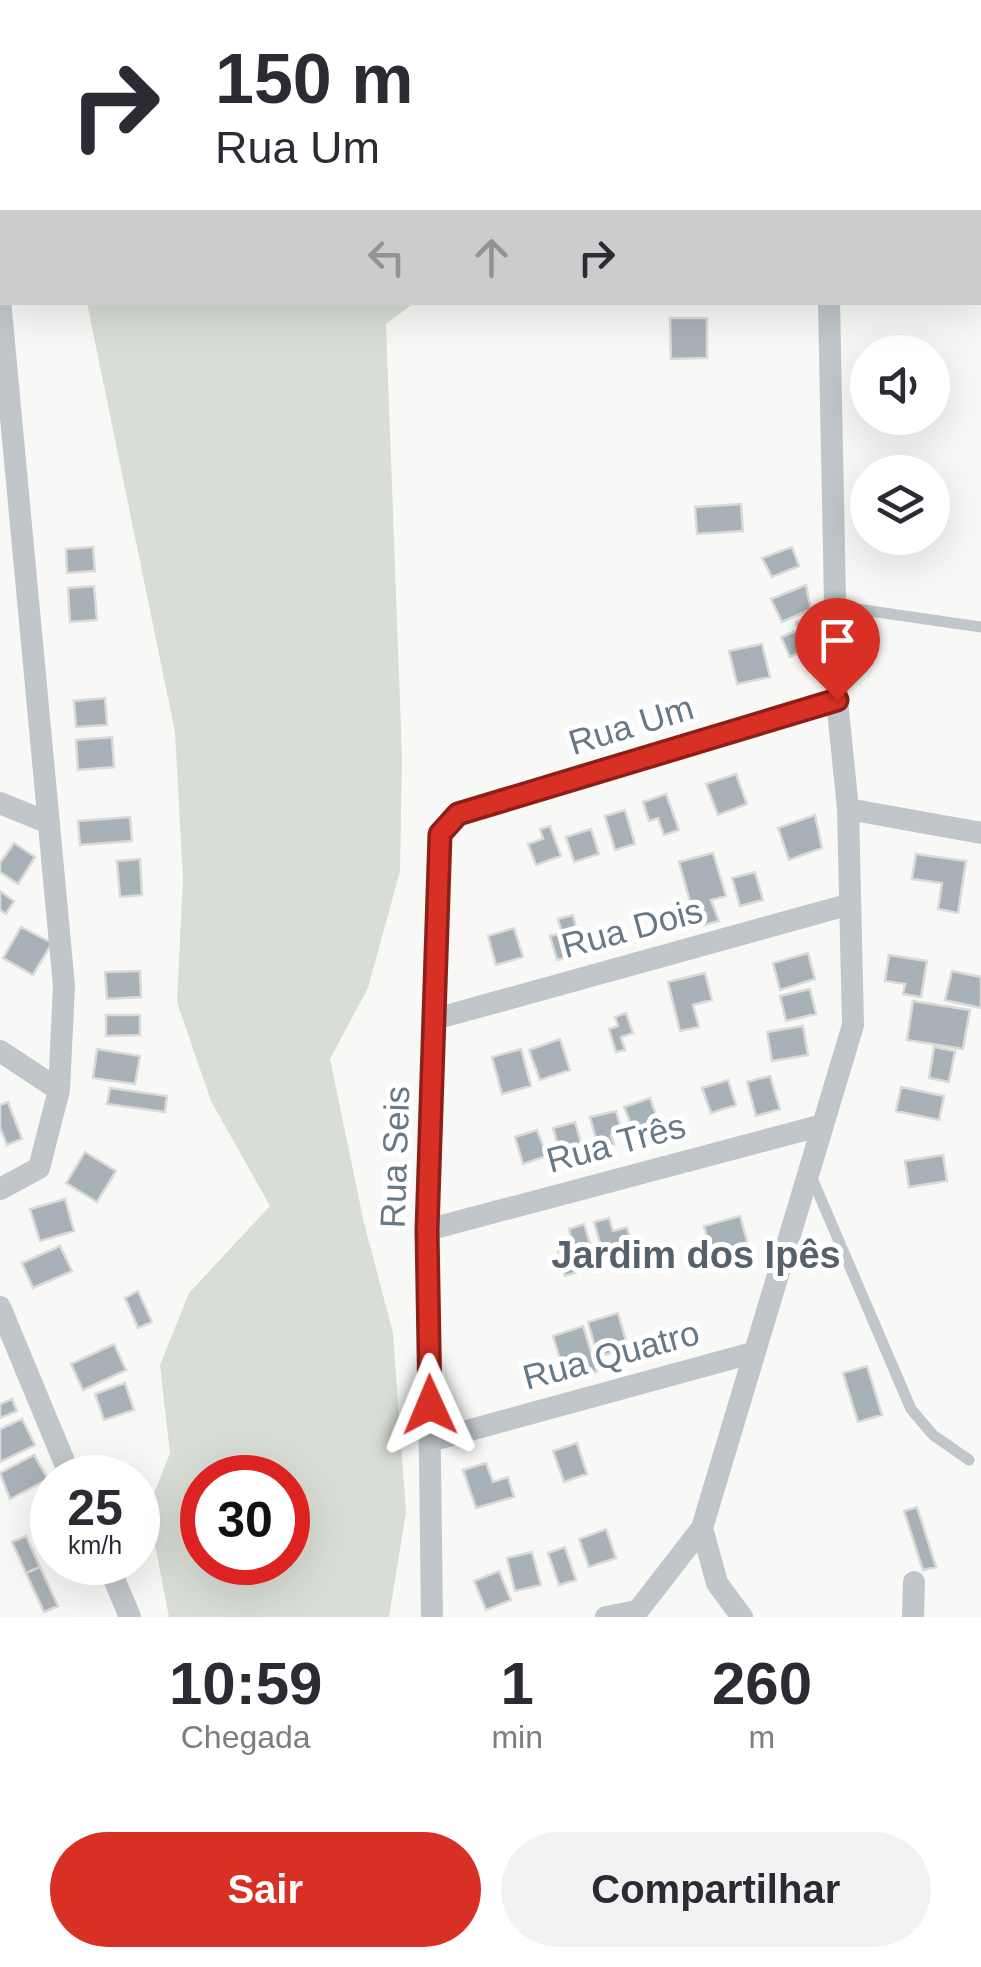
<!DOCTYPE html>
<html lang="pt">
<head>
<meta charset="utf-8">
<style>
	body { margin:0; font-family:Arial,sans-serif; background:#f2f2f3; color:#2b2b33; height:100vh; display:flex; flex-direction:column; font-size:38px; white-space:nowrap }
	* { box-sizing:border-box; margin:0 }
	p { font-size:32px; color:#7c7c81 }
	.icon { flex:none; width:55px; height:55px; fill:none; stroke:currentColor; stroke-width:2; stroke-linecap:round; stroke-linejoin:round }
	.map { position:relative; height:1617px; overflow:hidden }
	.sheet { display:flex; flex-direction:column; background:#fff; flex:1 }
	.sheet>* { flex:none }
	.banner { position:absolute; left:0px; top:0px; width:982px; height:305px; box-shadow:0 10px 40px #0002; background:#fff; color:#2b2b33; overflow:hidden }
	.buttons { position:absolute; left:850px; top:335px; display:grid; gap:20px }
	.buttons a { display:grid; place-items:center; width:100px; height:100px; border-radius:50%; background:#fff; box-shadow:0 10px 40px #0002; font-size:50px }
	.speed { position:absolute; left:30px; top:1455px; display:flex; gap:20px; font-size:50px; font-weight:700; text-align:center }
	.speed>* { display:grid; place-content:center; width:130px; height:130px; border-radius:50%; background:#fff; box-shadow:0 10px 40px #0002; line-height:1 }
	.speed small { font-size:25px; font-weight:400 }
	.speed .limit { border:15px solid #d22; background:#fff; color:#111 }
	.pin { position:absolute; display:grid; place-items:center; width:85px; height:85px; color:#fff; margin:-102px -42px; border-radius:50% 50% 50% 0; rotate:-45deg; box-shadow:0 0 10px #0007 }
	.pin .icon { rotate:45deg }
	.me { position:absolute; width:110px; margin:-55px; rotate:359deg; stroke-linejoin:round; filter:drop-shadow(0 0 8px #0008) }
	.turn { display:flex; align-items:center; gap:35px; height:210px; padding:0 50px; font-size:45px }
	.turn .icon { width:130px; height:130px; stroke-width:2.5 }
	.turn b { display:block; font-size:70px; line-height:85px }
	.lanes { display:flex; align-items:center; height:95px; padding:0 50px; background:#0003; justify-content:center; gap:50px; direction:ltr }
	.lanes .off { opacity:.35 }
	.eta { display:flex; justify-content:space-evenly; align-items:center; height:170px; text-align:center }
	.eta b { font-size:60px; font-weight:600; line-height:70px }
	.primary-button { display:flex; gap:20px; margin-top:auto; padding:20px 50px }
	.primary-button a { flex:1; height:115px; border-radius:60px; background:#d93025; color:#fff; font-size:40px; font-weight:600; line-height:115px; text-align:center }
	.primary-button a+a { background:#f2f2f3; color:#2b2b33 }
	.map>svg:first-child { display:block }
	.green { fill:#d8ddd5; fill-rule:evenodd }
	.building { fill:#a8b1b7; stroke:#dadad8; stroke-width:2.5 }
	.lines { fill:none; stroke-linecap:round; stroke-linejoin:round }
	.lane { stroke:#c1c6ca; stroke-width:11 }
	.street { stroke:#c1c6ca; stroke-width:22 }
	.route-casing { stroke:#8d1f18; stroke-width:25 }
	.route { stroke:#d93025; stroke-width:18 }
	.labels { text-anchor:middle; stroke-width:10; stroke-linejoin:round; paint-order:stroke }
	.street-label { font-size:35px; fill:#677887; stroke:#fff }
	.neighbourhood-label { font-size:38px; font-weight:bold; fill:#55616c; stroke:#fff }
</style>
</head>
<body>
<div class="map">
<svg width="981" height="1617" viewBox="0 0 981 1617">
	<rect width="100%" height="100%" fill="#f8f8f6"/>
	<path class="green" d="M 95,0 L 308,0 L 308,2 Z
		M 87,303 L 414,303 L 386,324 L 402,757 L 400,871 L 368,988 L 330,1059 L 364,1223 L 393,1333 L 406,1512 L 389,1617 L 169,1617 L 148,1509 L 170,1453 L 160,1365 L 189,1293 L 270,1206 L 211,1101 L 177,1002 L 183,878 L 175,732 ZM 202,1478 L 288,1478 L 288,1562 L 202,1562 Z"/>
	<path class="building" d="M 670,318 L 707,318 L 707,358 L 671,359 Z
		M 741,504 L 743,531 L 697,534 L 695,507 Z
		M 93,547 L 95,571 L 67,573 L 66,549 Z
		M 792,547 L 799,566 L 772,577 L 762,558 Z
		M 806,585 L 811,609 L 782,622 L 771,599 Z
		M 94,586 L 97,620 L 70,622 L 68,588 Z
		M 817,614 L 820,632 L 810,637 L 813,648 L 790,657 L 781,637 L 798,630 L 796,622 Z
		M 762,644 L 770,677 L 737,684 L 729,651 Z
		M 105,698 L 107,725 L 76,727 L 74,701 Z
		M 112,737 L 114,767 L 78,770 L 76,740 Z
		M 736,774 L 747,804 L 718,815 L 706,784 Z
		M 666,794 L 679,830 L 664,835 L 658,818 L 649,821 L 643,802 Z
		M 625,810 L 635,844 L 615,850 L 605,816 Z
		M 815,815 L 822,848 L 789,860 L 778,828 Z
		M 130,817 L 132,841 L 80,845 L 78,821 Z
		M 550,826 L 561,856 L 536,865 L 528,844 L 543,839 L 540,829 Z
		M 591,829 L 599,854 L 574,862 L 566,837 Z
		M 14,843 L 35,857 L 18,884 L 0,872 L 0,863 Z
		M 713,853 L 726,896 L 711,900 L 719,921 L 697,927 L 679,862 Z
		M 916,854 L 966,861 L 958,913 L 938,909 L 942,883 L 912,879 Z
		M 140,859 L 142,895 L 120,897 L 117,861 Z
		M 755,872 L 763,900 L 740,906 L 732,878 Z
		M 0,891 L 14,901 L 6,914 L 0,910 Z
		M 573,915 L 578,935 L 565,938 L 570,957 L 557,960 L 550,936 L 562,933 L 558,919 Z
		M 21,927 L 52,943 L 33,975 L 3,958 Z
		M 514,928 L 523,957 L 496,965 L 488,936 Z
		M 808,953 L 815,979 L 780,990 L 773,963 Z
		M 889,955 L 927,961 L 921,997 L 903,994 L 905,984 L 885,981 Z
		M 140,971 L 141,997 L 107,999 L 105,972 Z
		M 952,971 L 981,977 L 981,1008 L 945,1000 Z
		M 705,973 L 712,1000 L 693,1005 L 699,1027 L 680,1031 L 668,982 Z
		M 810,989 L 816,1014 L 786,1021 L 780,996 Z
		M 913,1001 L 970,1010 L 963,1049 L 907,1040 Z
		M 626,1013 L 633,1033 L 621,1037 L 625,1050 L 616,1052 L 609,1029 L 618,1026 L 615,1017 Z
		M 106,1015 L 140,1015 L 140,1035 L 106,1036 Z
		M 803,1026 L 808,1055 L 772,1061 L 767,1032 Z
		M 560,1039 L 570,1070 L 540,1080 L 529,1050 Z
		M 934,1047 L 955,1051 L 949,1082 L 929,1078 Z
		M 97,1049 L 140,1056 L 135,1084 L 93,1078 Z
		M 521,1049 L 531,1086 L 502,1094 L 492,1057 Z
		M 770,1076 L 780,1109 L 756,1116 L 747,1082 Z
		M 728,1080 L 736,1105 L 711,1113 L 702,1088 Z
		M 901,1087 L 944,1096 L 939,1120 L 896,1111 Z
		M 110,1088 L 167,1096 L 165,1112 L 107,1104 Z
		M 650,1098 L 659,1123 L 634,1132 L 624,1107 Z
		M 8,1102 L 22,1139 L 7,1145 L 0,1128 L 0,1105 Z
		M 616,1111 L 622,1132 L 611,1135 L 614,1144 L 598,1147 L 590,1117 Z
		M 575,1122 L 583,1150 L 561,1156 L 553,1128 Z
		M 537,1130 L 547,1156 L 523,1164 L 515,1137 Z
		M 85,1152 L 116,1171 L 97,1202 L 66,1183 Z
		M 943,1155 L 947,1181 L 909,1187 L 905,1161 Z
		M 65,1199 L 74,1231 L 40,1241 L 30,1209 Z
		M 740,1216 L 748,1245 L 712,1255 L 704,1226 Z
		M 609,1218 L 613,1231 L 627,1227 L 632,1246 L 603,1254 L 594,1222 Z
		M 584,1224 L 593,1254 L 580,1258 L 584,1270 L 565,1276 L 556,1242 L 571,1238 L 569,1229 Z
		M 60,1246 L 72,1271 L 33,1288 L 22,1263 Z
		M 138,1291 L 152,1322 L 138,1328 L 125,1298 Z
		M 618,1313 L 628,1348 L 598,1357 L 588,1322 Z
		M 583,1326 L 597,1371 L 586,1375 L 582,1364 L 563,1369 L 553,1336 Z
		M 114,1344 L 126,1370 L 83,1390 L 71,1364 Z
		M 867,1366 L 882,1415 L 858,1422 L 843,1373 Z
		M 125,1383 L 134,1410 L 104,1420 L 95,1394 Z
		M 12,1399 L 17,1411 L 0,1418 L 0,1404 Z
		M 22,1419 L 35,1445 L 0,1462 L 0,1429 Z
		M 577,1443 L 587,1474 L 564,1482 L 553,1451 Z
		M 34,1455 L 48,1479 L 10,1499 L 0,1473 Z
		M 486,1463 L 493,1482 L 508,1477 L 514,1497 L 476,1508 L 463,1470 Z
		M 917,1507 L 936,1567 L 923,1570 L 904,1511 Z
		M 606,1529 L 616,1558 L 589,1567 L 579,1539 Z
		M 26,1536 L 40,1567 L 26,1573 L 12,1542 Z
		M 565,1547 L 576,1580 L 559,1585 L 548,1553 Z
		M 532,1552 L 541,1585 L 515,1591 L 507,1558 Z
		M 40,1567 L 58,1606 L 44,1612 L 26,1573 Z
		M 499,1571 L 511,1600 L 486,1610 L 474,1581 Z"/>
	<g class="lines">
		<path class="lane" d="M 713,2 L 718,0
			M 836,606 L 981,627
			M 811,1176 L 911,1409 L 933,1435 L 969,1460"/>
		<path class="street" d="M 822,0 L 822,2
			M 980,29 L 981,29
			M 0,300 L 64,986 L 59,1090 L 39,1168 L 0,1189
			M 0,803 L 49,823
			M 848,809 L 981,833
			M 435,1019 L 847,905
			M 0,1051 L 59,1090
			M 427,1230 L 823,1125
			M 0,1307 L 71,1478
			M 430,1441 L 752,1353
			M 702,1528 L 717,1583 L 742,1617
			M 107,1562 L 130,1617
			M 432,1617 L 427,1230 L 440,834 L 458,814 L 837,700
			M 606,1617 L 637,1611
			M 633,1617 L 702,1528 L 853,1025 L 848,809 L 837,700 L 829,302
			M 913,1617 L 914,1582"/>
	</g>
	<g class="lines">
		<defs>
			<path id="route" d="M 430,1405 L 427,1230 L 440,834 L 458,814 L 837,700"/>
		</defs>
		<use href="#route" class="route-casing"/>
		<use href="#route" class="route"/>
	</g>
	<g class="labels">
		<g class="street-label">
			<text transform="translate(631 725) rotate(-17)" y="12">Rua Um</text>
			<text transform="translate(632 928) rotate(-15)" y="12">Rua Dois</text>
			<text transform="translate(616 1143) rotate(-15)" y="12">Rua Três</text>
			<text transform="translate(395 1157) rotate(-88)" y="12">Rua Seis</text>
			<text transform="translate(611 1355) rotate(-15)" y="12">Rua Quatro</text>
		</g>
		<g class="neighbourhood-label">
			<text x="696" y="1268">Jardim dos Ipês</text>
		</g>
	</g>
</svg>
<div class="buttons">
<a><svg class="icon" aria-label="sound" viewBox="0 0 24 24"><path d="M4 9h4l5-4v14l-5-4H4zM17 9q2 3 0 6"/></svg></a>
<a><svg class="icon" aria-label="layers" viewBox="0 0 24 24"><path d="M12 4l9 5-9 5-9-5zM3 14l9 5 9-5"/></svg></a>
</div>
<div class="speed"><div>25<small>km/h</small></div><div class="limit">30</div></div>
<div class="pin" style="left:837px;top:700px;background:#d93025"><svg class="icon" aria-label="arrive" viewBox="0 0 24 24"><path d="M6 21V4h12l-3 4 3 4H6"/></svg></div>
<svg class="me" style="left:430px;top:1405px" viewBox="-20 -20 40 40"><path d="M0-17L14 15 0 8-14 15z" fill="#d93025" stroke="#fff" stroke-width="4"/></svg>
<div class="banner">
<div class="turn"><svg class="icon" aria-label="right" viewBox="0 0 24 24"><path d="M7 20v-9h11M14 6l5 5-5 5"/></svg><div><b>150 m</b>Rua Um</div></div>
<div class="lanes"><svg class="icon off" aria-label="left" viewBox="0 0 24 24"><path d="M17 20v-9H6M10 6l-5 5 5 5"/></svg><svg class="icon off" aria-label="ahead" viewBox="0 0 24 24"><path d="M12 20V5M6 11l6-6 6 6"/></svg><svg class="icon" aria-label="right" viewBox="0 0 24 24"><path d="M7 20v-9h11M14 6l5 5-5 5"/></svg></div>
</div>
</div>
<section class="sheet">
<div class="eta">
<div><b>10:59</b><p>Chegada</p></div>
<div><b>1</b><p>min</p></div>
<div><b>260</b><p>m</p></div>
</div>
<div class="primary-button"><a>Sair</a><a>Compartilhar</a></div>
</section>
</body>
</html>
